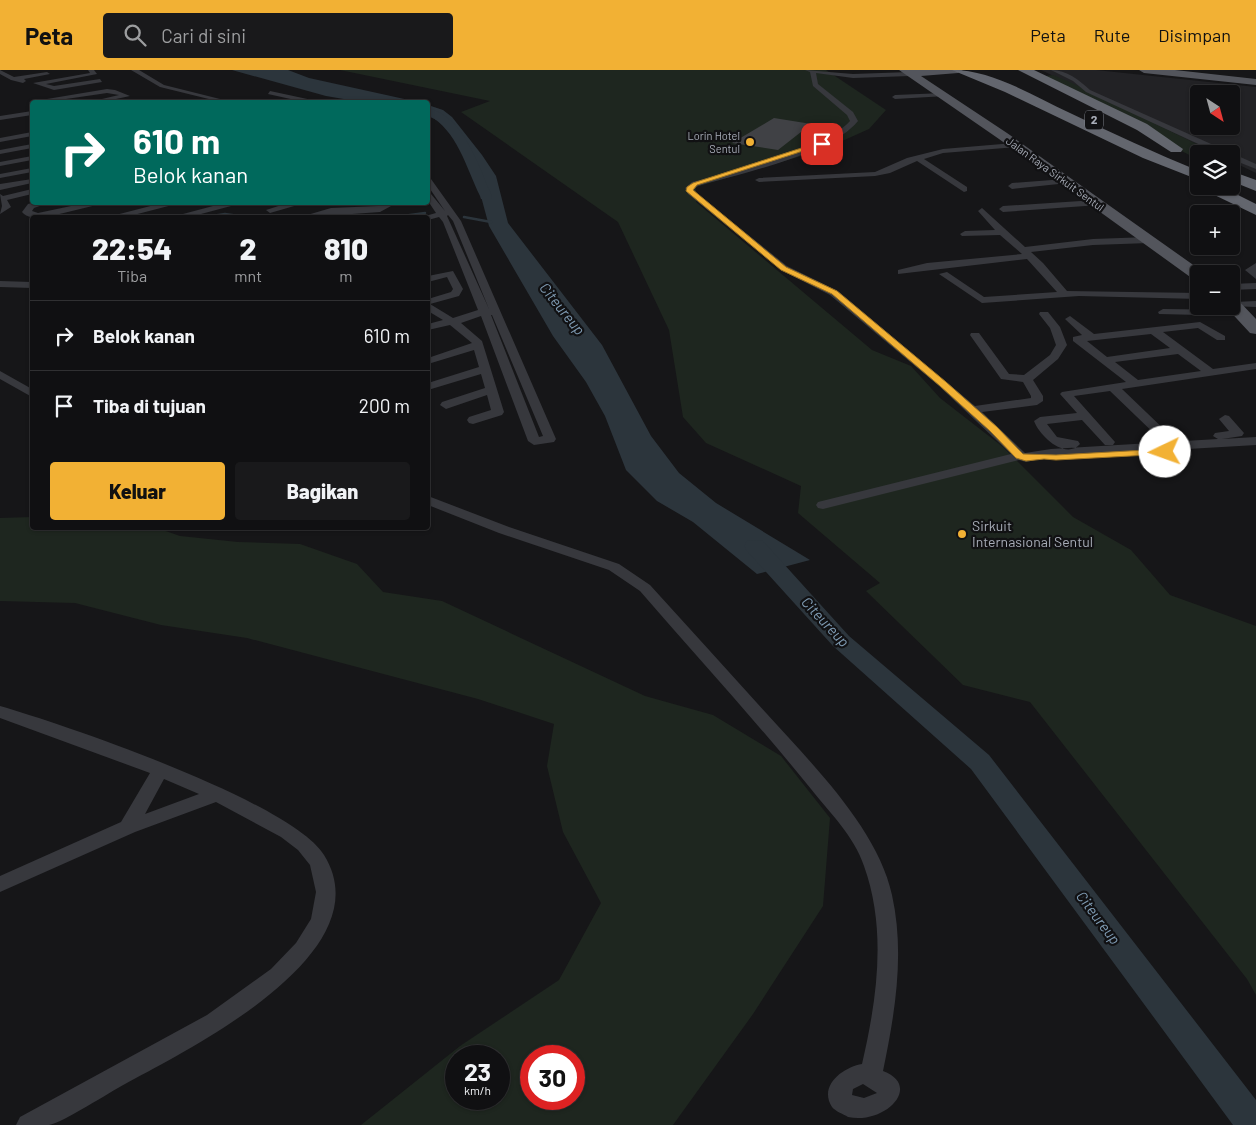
<!DOCTYPE html>
<html lang="id">
<head>
<meta charset="utf-8">
<style>
	body { margin:0; font-family:Barlow,sans-serif; background:#19191b; color:#f1f3f6; height:100vh; display:flex; flex-direction:column; font-size:19px; white-space:nowrap }
	* { box-sizing:border-box; margin:0 }
	p { font-size:16px; color:#9c9d9f }
	.icon { flex:none; width:28px; height:28px; fill:none; stroke:currentColor; stroke-width:2; stroke-linecap:round; stroke-linejoin:round }
	.map { position:relative; flex:1; overflow:hidden }
	.side { position:absolute; left:30px; top:145px; width:400px; height:315px; display:flex; flex-direction:column; background:#101012; border-radius:5px; box-shadow:0 1px 4px #0004,0 0 0 1px #303032 }
	.side>* { flex:none }
	.guide { position:absolute; left:30px; top:30px; width:400px; height:105px; border-radius:5px; box-shadow:0 1px 4px #0004,0 0 0 1px #303032; background:#00695c; color:#fff; overflow:hidden }
	.needle { width:32px; rotate:144deg }
	.controls { position:absolute; left:1190px; top:15px; display:grid; gap:10px }
	.controls a { display:grid; place-items:center; width:50px; height:50px; border-radius:5px; background:#101012; box-shadow:0 1px 4px #0004,0 0 0 1px #303032; font-size:25px }
	.speed { position:absolute; left:445px; top:975px; display:flex; gap:10px; font-size:25px; font-weight:700; text-align:center }
	.speed>* { display:grid; place-content:center; width:65px; height:65px; border-radius:50%; background:#101012; box-shadow:0 1px 4px #0004,0 0 0 1px #303032; line-height:1 }
	.speed small { font-size:12px; font-weight:400 }
	.speed .limit { border:8px solid #d22; background:#fff; color:#111 }
	.pin { position:absolute; display:grid; place-items:center; width:42px; height:42px; color:#fff; margin:-21px; border-radius:10px; box-shadow:0 2px 8px #0006 }
	.me { position:absolute; width:55px; margin:-28px; rotate:267deg; stroke-linejoin:round; filter:drop-shadow(0 0 4px #0008) }
	.turn { display:flex; align-items:center; gap:18px; height:105px; padding:0 20px; font-size:22px }
	.turn .icon { width:65px; height:65px; stroke-width:2.5 }
	.turn b { display:block; font-size:35px; line-height:42px }
	.eta { display:flex; justify-content:space-evenly; align-items:center; height:85px; text-align:center }
	.eta b { font-size:30px; font-weight:800; line-height:35px }
	.button { display:flex; gap:10px; margin-top:auto; padding:10px 20px }
	.button a { flex:1; height:58px; border-radius:5px; background:#f2b134; color:#111; font-size:20px; font-weight:800; line-height:58px; text-align:center }
	.button a+a { background:#19191b; color:#f1f3f6 }
	ul { padding:0; list-style:none }
	li { display:flex; align-items:center; gap:15px; height:70px; padding:0 20px; border-top:1px solid #303032 }
	li div { flex:1 }
	li b { display:block; font-size:19px }
	li em { font-style:normal }
	header { display:flex; align-items:center; gap:30px; box-sizing:border-box; height:70px; padding:0 25px; background:#f2b134; color:#111 }
	header strong { font-size:24px }
	nav { display:flex; gap:28px; margin-inline-start:auto; font-size:18px }
	.search { width:350px; height:45px; background:#19191b; display:flex; align-items:center; gap:12px; box-sizing:border-box; padding:0 18px; border-radius:5px; color:#9c9d9f; font-size:19px }
	.map>svg:first-child { display:block }
	.built { fill:#222225; fill-rule:evenodd }
	.green { fill:#1e261f; fill-rule:evenodd }
	.water { fill:#2c353c }
	.lines { fill:none; stroke-linecap:round; stroke-linejoin:round }
	.stream { stroke:#2c353c; stroke-width:2.5 }
	.river { fill:#2c353c; fill-rule:evenodd }
	.building { fill:#404145 }
	.minor { fill:#37383d; fill-rule:evenodd }
	.primary { fill:#53555c; fill-rule:evenodd }
	.motorway { fill:#63666e; fill-rule:evenodd }
	.route { fill:#f2b134; stroke:#9d7322 }
	.poi-dot { fill:#f2b134; stroke:#111113; stroke-width:2 }
	.labels { text-anchor:middle; stroke-width:4.5; stroke-linejoin:round; paint-order:stroke }
	.far-poi-label { font-size:11px; fill:#a8adb8; stroke:#111113; text-anchor:end }
	.far-street-label { font-size:11px; fill:#a8adb8; stroke:#111113 }
	.shield { fill:#111113; stroke:#7b7e86; stroke-width:1 }
	.shield-label { font-size:12px; font-weight:bold; fill:#a8adb8 }
	.poi-label { font-size:14px; fill:#a8adb8; stroke:#111113; text-anchor:start }
	.water-label { font-size:15px; font-style:italic; fill:#7f9bb3; stroke:#111113 }
</style>
</head>
<body>
<header>
<strong>Peta</strong>
<div class="search"><svg class="icon" aria-label="search" viewBox="0 0 24 24"><circle cx="10" cy="10" r="6"/><path d="M15 15l6 6"/></svg>Cari di sini</div>
<nav><a>Peta</a><a>Rute</a><a>Disimpan</a></nav>
</header>
<div class="map">
<svg width="1256" height="1055" viewBox="0 0 1256 1055">
	<rect width="100%" height="100%" fill="#161618"/>
	<path class="built" d="M 1041,0 L 1096,0 L 1256,17 L 1256,103 L 1231,91 L 1231,84 L 1217,84 ZM 1199,24 L 1231,24 L 1231,56 L 1199,56 Z"/>
	<path class="green" d="M 340,0 L 826,0 L 886,40 L 869,59 L 822,80 L 696,117 L 696,132 L 872,280 L 911,296 L 940,328 L 1003,377 L 1073,447 L 1131,480 L 1170,525 L 1256,556 L 1256,925 L 1247,909 L 1030,632 L 963,615 L 866,521 L 880,513 L 798,443 L 801,416 L 706,373 L 683,347 L 669,260 L 618,152 L 461,42 L 490,31 Z
		M 1053,5 L 1072,13 L 1217,84 L 1199,84 L 1199,90 L 1039,7 Z
		M 32,447 L 32,458 L 157,458 L 180,466 L 238,472 L 300,474 L 357,494 L 383,522 L 442,531 L 645,626 L 713,645 L 781,686 L 830,748 L 823,836 L 753,944 L 673,1055 L 361,1055 L 460,976 L 559,910 L 601,833 L 563,762 L 547,696 L 554,654 L 478,629 L 247,568 L 161,555 L 75,533 L 0,531 L 0,448 ZM 456,986 L 499,986 L 499,1029 L 456,1029 ZM 531,986 L 574,986 L 574,1029 L 531,1029 Z"/>
	<path class="water" d="M 232,0 L 288,0 L 309,8 L 418,32 L 361,32 L 326,26 Z
		M 428,35 L 443,40 L 452,47 L 482,85 L 496,106 L 508,153 L 602,275 L 651,366 L 679,403 L 716,433 L 810,490 L 757,504 L 693,452 L 657,431 L 626,400 L 605,346 L 586,312 L 553,266 L 489,156 L 472,93 L 456,68 L 439,51 L 428,46 Z"/>
	<g class="lines">
		<path class="stream" d="M 464,147 L 491,152
			M 199,148 L 225,144 L 253,148
			M 388,148 L 425,143"/>
		<path class="river" d="M 428,38 C 465,47 478,96 492,126 L 491,129 L 481,129 L 480,126 C 466,97 457,60 428,45 Z
			M 755,470 L 763,471 L 849,566 L 989,685 L 1256,1030 L 1256,1055 L 1233,1055 L 971,699 L 833,576 L 747,481 L 744,476 L 747,471 Z"/>
	</g>
	<path class="building" d="M 774,48 L 830,57 L 829,64 L 801,62 L 778,80 L 732,73 Z"/>
	<g class="lines">
		<path class="minor" d="M 0,0 L 14,7 L 47,2 L 50,4 L 24,9 L 26,11 L 23,13 L 11,10 L 0,4 Z
			M 88,0 L 94,0 L 97,4 L 46,14 L 54,16 L 100,9 L 102,12 L 54,20 L 33,13 L 90,3 Z
			M 131,0 L 139,0 L 164,15 L 232,32 L 221,32 L 160,17 Z
			M 805,0 L 853,4 L 910,2 L 913,4 L 910,6 L 853,8 L 816,3 L 818,14 L 853,42 L 858,51 C 832,84 739,104 698,116 L 694,119 L 696,123 L 787,196 L 838,221 L 975,336 L 1031,328 L 1031,326 L 1023,312 L 1001,309 L 970,265 L 971,263 L 979,263 L 1009,304 L 1024,305 L 1050,285 L 1056,275 L 1050,258 L 1039,244 L 1040,242 L 1048,242 L 1060,257 L 1067,275 L 1058,289 L 1033,310 L 1043,326 L 1043,331 L 1037,335 L 982,342 L 1025,383 L 1051,379 L 1218,369 L 1213,366 L 1215,363 L 1229,361 L 1219,349 L 1225,345 L 1229,346 L 1244,363 L 1242,366 L 1222,369 L 1256,367 L 1256,375 L 1051,387 L 1026,392 L 1019,390 L 823,439 L 818,438 L 816,435 L 818,432 L 1011,384 L 939,316 L 830,225 L 781,200 L 688,124 L 685,118 L 692,112 C 733,101 823,81 850,51 L 847,45 L 813,16 L 810,2 Z
			M 1051,0 C 1067,0 1079,10 1090,20 L 1256,94 L 1256,99 L 1231,89 L 1231,84 L 1220,84 L 1086,22 L 1073,11 Z
			M 107,19 L 115,20 L 130,26 L 102,32 L 89,32 L 119,25 L 107,23 L 32,34 L 29,32 Z
			M 270,21 L 312,30 L 316,32 L 304,32 L 268,24 Z
			M 944,23 L 946,26 L 895,29 L 892,27 L 895,25 Z
			M 32,41 L 32,45 L 0,50 L 0,46 Z
			M 32,62 L 32,66 L 0,72 L 0,68 Z
			M 1014,73 L 1017,73 L 1017,77 L 943,83 L 924,89 L 967,117 L 967,121 L 964,122 L 917,91 L 890,103 L 875,106 L 759,112 L 755,110 L 759,108 L 875,102 L 907,88 L 943,79 Z
			M 32,74 L 32,78 L 0,84 L 0,80 Z
			M 32,86 L 32,90 L 0,96 L 0,92 Z
			M 32,98 L 32,102 L 0,108 L 0,104 Z
			M 32,109 L 32,113 L 0,120 L 0,114 Z
			M 428,109 L 431,109 L 461,151 L 556,369 L 554,372 L 534,375 L 528,371 L 481,246 L 461,253 L 482,271 L 504,342 L 502,345 L 473,354 L 469,353 L 467,350 L 469,347 L 491,340 L 487,325 L 446,339 L 440,335 L 442,332 L 485,318 L 481,304 L 428,320 L 428,313 L 479,297 L 474,280 L 428,294 L 428,288 L 472,273 L 450,255 L 428,260 L 428,254 L 443,250 L 428,241 L 428,229 L 451,222 L 453,219 L 447,207 L 428,212 L 428,206 L 453,201 L 463,219 L 459,226 L 430,234 L 453,248 L 478,240 L 443,152 L 439,147 L 428,150 L 428,148 L 418,148 L 436,143 L 428,131 L 428,124 L 431,124 L 445,141 L 428,116 ZM 448,145 L 453,151 L 489,239 L 447,146 ZM 491,245 L 492,245 L 543,366 L 539,367 Z
			M 1065,109 L 1068,109 L 1068,113 L 1012,119 L 1008,116 L 1012,113 Z
			M 32,119 L 32,124 L 7,130 L 11,137 L 0,144 L 2,136 L 0,124 L 3,126 Z
			M 1096,130 L 1099,131 L 1099,135 L 1003,142 L 999,139 L 1003,136 Z
			M 35,132 L 51,132 L 34,138 L 32,141 L 38,143 L 90,132 L 109,132 L 43,148 C 35,148 27,148 22,142 L 28,134 Z
			M 166,132 L 184,132 L 122,148 L 104,148 Z
			M 228,132 L 246,132 L 186,148 L 168,148 Z
			M 291,132 L 308,132 L 270,143 L 266,140 Z
			M 381,132 L 390,132 L 391,136 L 380,142 L 297,148 L 331,138 L 378,136 L 382,135 Z
			M 982,138 L 1025,177 L 1093,169 L 1149,167 L 1154,170 L 1149,173 L 1093,175 L 1031,182 L 1043,193 L 1067,221 L 1199,223 L 1199,229 L 1079,226 L 982,233 L 939,204 L 947,202 L 984,227 L 1057,222 L 1027,189 L 898,204 L 898,200 L 927,193 L 1022,184 L 1000,165 L 962,166 L 960,164 L 965,161 L 995,160 L 978,141 Z
			M 1256,193 L 1256,209 L 1245,200 Z
			M 0,211 L 32,212 L 32,218 L 0,217 Z
			M 1256,213 L 1256,219 L 1231,220 L 1231,214 Z
			M 1256,231 L 1256,237 L 1230,236 L 1234,232 Z
			M 1163,239 L 1241,240 L 1246,243 L 1241,246 L 1159,244 L 1158,242 Z
			M 1070,246 L 1094,264 L 1200,252 L 1225,266 L 1225,270 L 1217,270 L 1198,258 L 1163,262 L 1213,299 L 1256,293 L 1256,299 L 1122,319 L 1170,365 L 1172,368 L 1166,372 L 1162,371 L 1110,321 L 1074,326 L 1115,372 L 1113,375 L 1105,375 L 1082,350 L 1047,354 L 1057,367 L 1078,371 L 1080,374 C 1066,390 1040,367 1034,351 L 1040,347 L 1077,343 L 1060,324 L 1062,322 L 1126,312 L 1073,271 L 1073,267 L 1082,265 L 1065,249 ZM 1151,264 L 1170,278 L 1107,287 L 1087,271 ZM 1178,284 L 1201,301 L 1138,310 L 1115,292 Z
			M 0,301 L 32,319 L 32,327 L 0,309 Z
			M 428,426 L 509,457 L 619,494 L 650,515 C 689,558 728,601 767,644 C 812,694 878,759 892,825 C 905,884 895,943 883,1001 C 923,1016 885,1055 848,1047 C 843,1044 835,1041 832,1037 C 818,1015 844,997 862,994 C 877,929 887,860 864,796 C 854,766 830,743 811,719 C 756,651 697,587 640,521 L 609,500 L 499,463 L 428,435 ZM 863,1014 L 877,1023 L 864,1028 L 852,1025 L 853,1019 Z
			M 0,636 C 66,655 291,732 324,785 C 385,883 189,979 125,1014 C 110,1022 62,1053 49,1055 C 39,1055 27,1055 16,1055 L 20,1047 L 207,945 L 271,899 L 296,873 L 311,849 L 316,822 L 310,795 L 298,780 L 281,767 L 216,732 L 135,762 L 0,822 L 0,806 L 121,752 L 150,703 L 0,648 ZM 164,709 L 199,724 L 145,744 Z"/>
		<path class="primary" d="M 899,0 L 963,0 L 958,3 L 921,6 L 1007,63 L 1206,204 L 1199,204 L 1199,211 L 1193,209 L 999,69 Z
			M 1139,0 L 1175,0 L 1256,9 L 1256,15 L 1144,3 Z
			M 1231,228 L 1237,229 L 1256,249 L 1256,264 L 1250,263 L 1225,236 L 1231,236 Z"/>
		<path class="motorway" d="M 952,0 C 993,0 1033,26 1070,43 C 1112,63 1155,83 1199,101 L 1199,110 L 1143,88 L 1005,22 Z
			M 1018,0 L 1034,0 L 1147,54 L 1183,79 L 1181,82 L 1171,82 L 1137,60 Z
			M 1231,101 L 1256,110 L 1256,121 L 1231,111 Z
			M 1199,116 L 1220,116 L 1256,134 L 1256,145 L 1202,119 Z"/>
	</g>
	<path class="route" d="M 820,72 L 825,74 L 697,115 L 693,120 L 786,197 L 837,221 L 946,312 L 997,357 L 1023,384 L 1056,385 L 1165,379 L 1168,380 L 1168,384 L 1056,390 L 1044,389 L 1026,391 L 1016,388 L 990,361 L 940,316 L 832,224 L 781,200 L 686,121 L 687,117 L 693,113 Z"/>
	<g class="poi-dot">
		<circle cx="750" cy="72" r="5"/>
		<circle cx="962" cy="464" r="5"/>
	</g>
	<g class="labels">
		<g class="far-poi-label">
			<text x="740" y="70">Lorin Hotel<tspan x="740" dy="13">Sentul</tspan></text>
		</g>
		<g class="far-street-label">
			<text transform="translate(1055 104) rotate(36)" y="4">Jalan Raya Sirkuit Sentul</text>
		</g>
		<rect class="shield" x="1085" y="40.5" width="18" height="19" rx="4"/>
		<g class="shield-label">
			<text x="1094" y="54">2</text>
		</g>
		<g class="poi-label">
			<text x="972" y="461">Sirkuit<tspan x="972" dy="16">Internasional Sentul</tspan></text>
		</g>
		<g class="water-label">
			<text transform="translate(562 239) rotate(51)" y="5">Citeureup</text>
			<text transform="translate(825 552) rotate(47)" y="5">Citeureup</text>
			<text transform="translate(1098 848) rotate(53)" y="5">Citeureup</text>
		</g>
	</g>
</svg>
<div class="controls">
<a><svg class="needle" viewBox="-14 -14 28 28"><path d="M0-13l5 13h-10z" fill="#e53935"/><path d="M0 13l5-13h-10z" fill="#9c9d9f"/></svg></a>
<a><svg class="icon" aria-label="layers" viewBox="0 0 24 24"><path d="M12 4l9 5-9 5-9-5zM3 14l9 5 9-5"/></svg></a>
<a>+</a>
<a>−</a>
</div>
<div class="speed"><div>23<small>km/h</small></div><div class="limit">30</div></div>
<div class="pin" style="left:822px;top:74px;background:#d93025"><svg class="icon" aria-label="arrive" viewBox="0 0 24 24"><path d="M6 21V4h12l-3 4 3 4H6"/></svg></div>
<svg class="me" style="left:1165px;top:382px" viewBox="-20 -20 40 40"><circle r="19" fill="#fff"/><path d="M0-13L10 11 0 6-10 11z" fill="#f2b134"/></svg>
<div class="guide">
<div class="turn"><svg class="icon" aria-label="right" viewBox="0 0 24 24"><path d="M7 20v-9h11M14 6l5 5-5 5"/></svg><div><b>610 m</b>Belok kanan</div></div>
</div>
<section class="side">
<div class="eta">
<div><b>22:54</b><p>Tiba</p></div>
<div><b>2</b><p>mnt</p></div>
<div><b>810</b><p>m</p></div>
</div>
<ul>
<li><svg class="icon" aria-label="right" viewBox="0 0 24 24"><path d="M7 20v-9h11M14 6l5 5-5 5"/></svg><div><b>Belok kanan</b></div><em>610 m</em></li>
<li><svg class="icon" aria-label="arrive" viewBox="0 0 24 24"><path d="M6 21V4h12l-3 4 3 4H6"/></svg><div><b>Tiba di tujuan</b></div><em>200 m</em></li>
</ul>
<div class="button"><a>Keluar</a><a>Bagikan</a></div>
</section>
</div>
</body>
</html>
